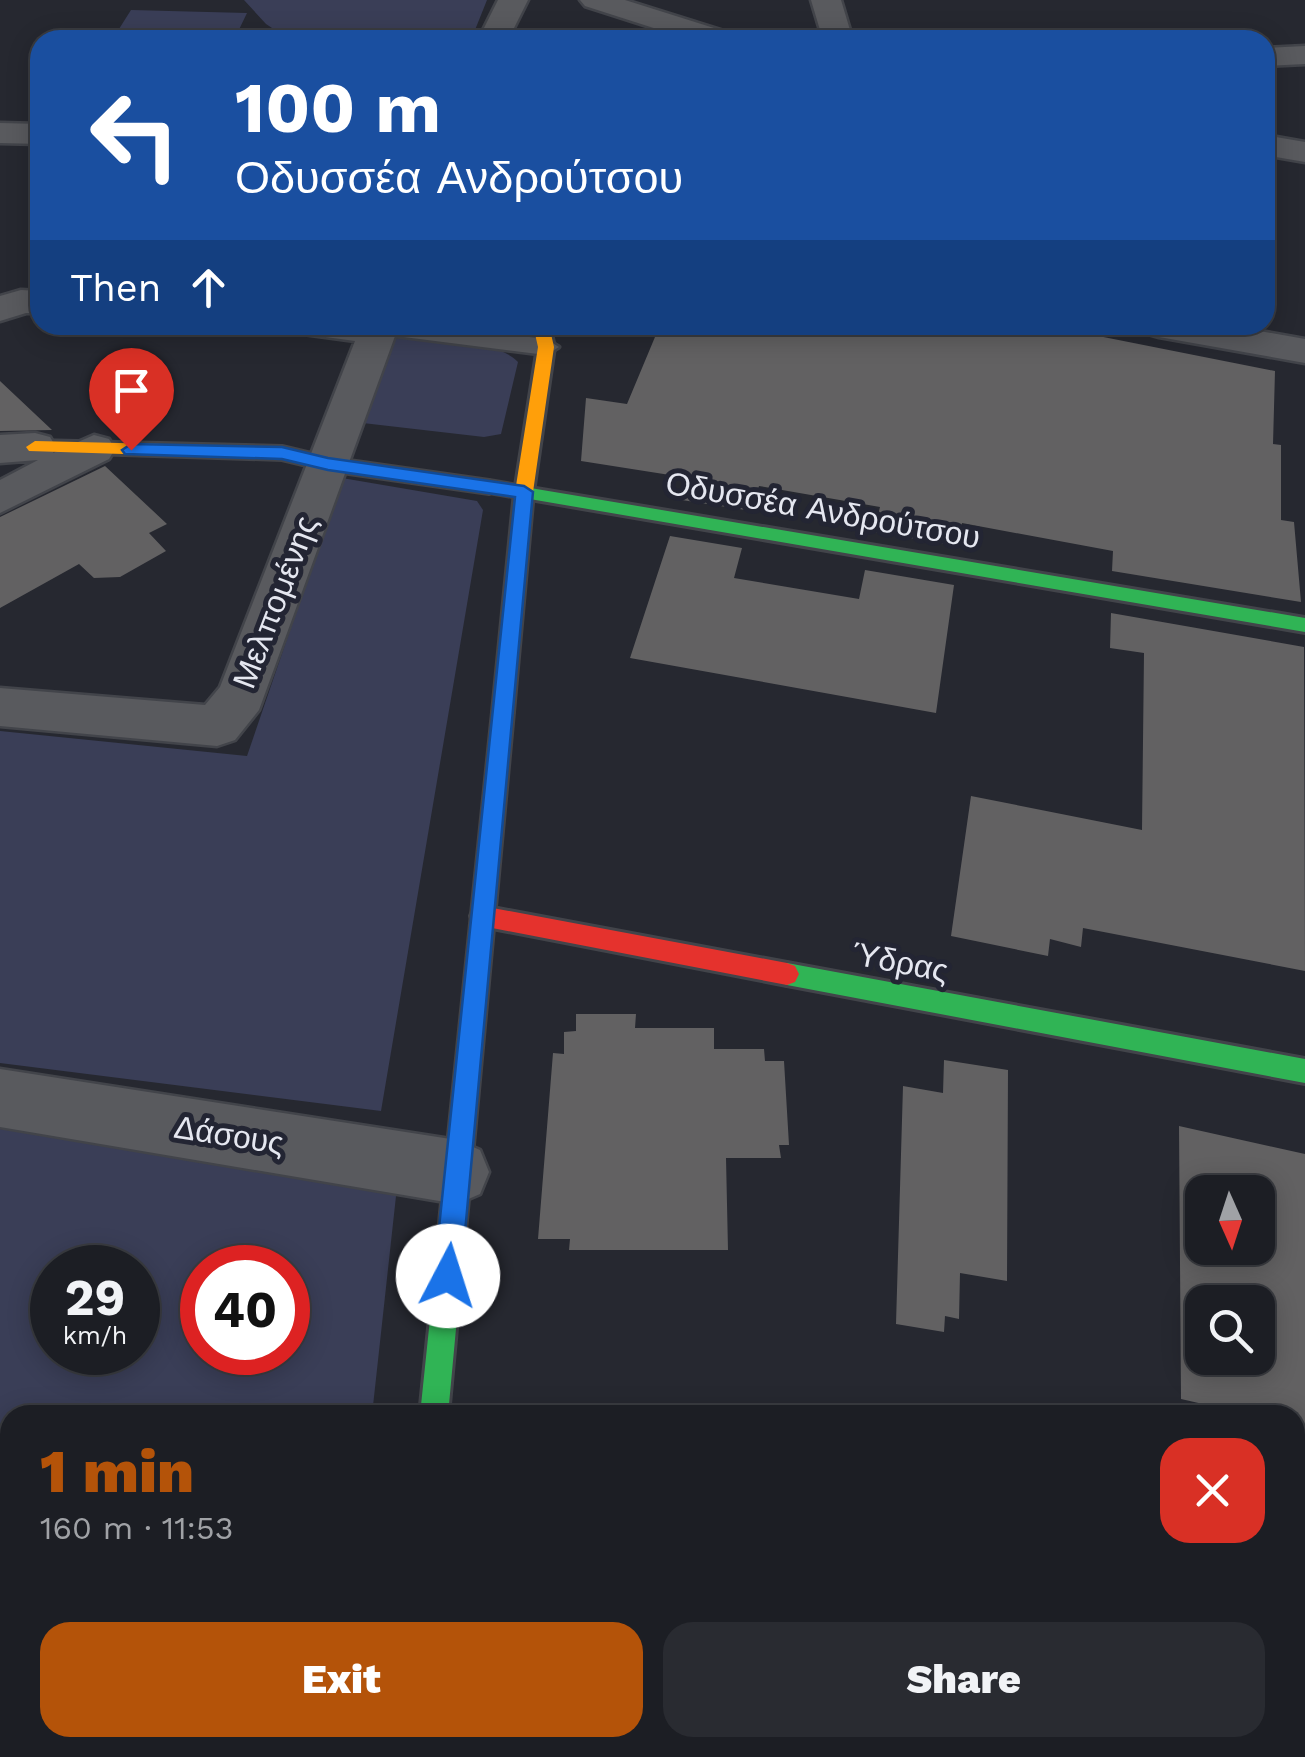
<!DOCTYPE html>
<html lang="en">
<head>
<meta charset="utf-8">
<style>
	body { margin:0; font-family:"Work Sans",sans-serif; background:#292b31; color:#f1f3f6; height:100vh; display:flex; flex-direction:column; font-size:38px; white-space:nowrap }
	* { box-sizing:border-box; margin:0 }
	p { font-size:32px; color:#a0a2a6 }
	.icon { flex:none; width:55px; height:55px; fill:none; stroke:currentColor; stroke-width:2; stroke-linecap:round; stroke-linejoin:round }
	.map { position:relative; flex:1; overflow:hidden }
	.details { position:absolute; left:0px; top:1405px; width:1305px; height:352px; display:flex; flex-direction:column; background:#1c1e24; border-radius:30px 30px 0 0; box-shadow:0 5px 25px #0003,0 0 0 2px #3a3c41 }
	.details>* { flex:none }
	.guide { position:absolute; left:30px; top:30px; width:1245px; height:305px; border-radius:30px; box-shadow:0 5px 25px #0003,0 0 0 2px #3a3c41; background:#1a4fa0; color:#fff; overflow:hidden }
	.needle { width:65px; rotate:177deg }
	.controls { position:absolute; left:1185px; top:1175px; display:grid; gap:20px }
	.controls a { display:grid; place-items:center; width:90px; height:90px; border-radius:20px; background:#1c1e24; box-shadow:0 5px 25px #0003,0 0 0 2px #3a3c41; font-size:50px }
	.speed { position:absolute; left:30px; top:1245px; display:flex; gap:20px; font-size:50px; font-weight:700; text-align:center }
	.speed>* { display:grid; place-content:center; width:130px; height:130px; border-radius:50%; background:#1c1e24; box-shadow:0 5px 25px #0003,0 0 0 2px #3a3c41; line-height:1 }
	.speed small { font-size:25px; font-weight:400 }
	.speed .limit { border:15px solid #d22; background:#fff; color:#111 }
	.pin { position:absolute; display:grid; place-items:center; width:85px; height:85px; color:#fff; margin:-102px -42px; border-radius:50% 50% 50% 0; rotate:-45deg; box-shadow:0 0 10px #0007 }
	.pin .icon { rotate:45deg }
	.me { position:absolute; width:110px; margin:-55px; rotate:5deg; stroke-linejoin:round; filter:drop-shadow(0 0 8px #0008) }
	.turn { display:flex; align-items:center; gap:35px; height:210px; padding:0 40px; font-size:45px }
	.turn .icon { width:130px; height:130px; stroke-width:2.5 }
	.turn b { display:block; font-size:70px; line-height:85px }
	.then { display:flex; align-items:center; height:95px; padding:0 40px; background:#0003; gap:20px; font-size:38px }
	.round { display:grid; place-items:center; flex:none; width:105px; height:105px; border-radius:30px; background:#292b31 }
	.overview { display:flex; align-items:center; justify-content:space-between; height:170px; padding:0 40px }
	h1 { font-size:60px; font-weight:800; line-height:75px; color:#b45309 }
	.cta { display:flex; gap:20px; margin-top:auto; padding:20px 40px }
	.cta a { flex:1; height:115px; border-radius:30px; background:#b45309; color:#fff; font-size:40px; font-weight:800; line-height:115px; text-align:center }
	.cta a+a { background:#292b31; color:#f1f3f6 }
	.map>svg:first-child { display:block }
	.green { fill:#3a3e57; fill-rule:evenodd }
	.building { fill:#626162; fill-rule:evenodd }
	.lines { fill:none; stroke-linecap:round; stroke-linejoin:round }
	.lane-casing { stroke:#42444a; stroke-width:5 }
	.street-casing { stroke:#42444a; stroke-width:5 }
	.fast-casing { stroke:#42444a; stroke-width:6 }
	.slow-casing { stroke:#42444a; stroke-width:6 }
	.jam-casing { stroke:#42444a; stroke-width:6 }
	.lane { fill:#595a5e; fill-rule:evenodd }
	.street { fill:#595a5e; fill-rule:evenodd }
	.fast { fill:#30b455; fill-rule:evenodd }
	.slow { fill:#ff9f0a; fill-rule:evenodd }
	.jam { fill:#e5322d; fill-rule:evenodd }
	.route { fill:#1a73e8; stroke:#114b97; stroke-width:2.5 }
	.labels { text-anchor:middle; stroke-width:10; stroke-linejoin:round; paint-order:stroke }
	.street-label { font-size:32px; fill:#e5e7f0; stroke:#232533 }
</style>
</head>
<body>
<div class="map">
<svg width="1305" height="1757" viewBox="0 0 1305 1757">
	<rect width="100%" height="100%" fill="#262830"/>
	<path class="green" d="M 244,0 L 487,0 L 471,40 L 290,40 L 266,24 Z
		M 131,10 L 247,13 L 234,40 L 112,40 Z
		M 393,338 C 425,341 496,338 518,362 L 501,434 L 484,437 L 354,422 Z
		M 342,478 L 477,501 L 483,510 L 381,1111 L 0,1063 L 0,731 L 247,756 Z
		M 0,1129 L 397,1187 L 372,1415 L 10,1415 L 10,1748 L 177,1748 L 174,1757 L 0,1757 ZM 52,1268 L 138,1268 L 138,1352 L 52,1352 ZM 202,1268 L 288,1268 L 288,1352 L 202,1352 Z"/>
	<path class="building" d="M 660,325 L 1043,325 L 1275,371 L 1273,444 L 1281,445 L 1281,520 L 1294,522 L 1301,602 L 1112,571 L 1113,551 L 962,523 L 959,546 L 874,532 L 880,507 L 759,486 L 752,511 L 682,500 L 689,478 L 581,461 L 586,398 L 627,404 Z
		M 0,381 L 52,430 L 0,431 Z
		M 105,466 L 167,524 L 149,533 L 166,551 L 120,577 L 94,578 L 79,564 L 0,608 L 0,517 Z
		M 670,536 L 742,548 L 734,578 L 859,599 L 865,570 L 954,585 L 936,713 L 630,658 Z
		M 1111,613 L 1304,647 L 1305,971 L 1083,928 L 1081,947 L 1050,939 L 1048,956 L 951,936 L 971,796 L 1142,830 L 1144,653 L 1110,648 Z
		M 576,1014 L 636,1014 L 635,1028 L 714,1028 L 714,1049 L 764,1049 L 765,1061 L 784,1061 L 789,1145 L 779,1145 L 781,1158 L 726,1158 L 728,1250 L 569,1250 L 570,1239 L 538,1239 L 553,1053 L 564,1054 L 564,1032 L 576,1031 Z
		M 944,1060 L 1008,1070 L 1007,1281 L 960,1273 L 959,1319 L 945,1316 L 944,1332 L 896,1324 L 903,1086 L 943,1093 Z
		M 1179,1126 L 1305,1154 L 1305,1427 L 1295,1425 L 1295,1415 L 1251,1415 L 1181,1399 ZM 1202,1192 L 1258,1192 L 1258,1248 L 1202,1248 ZM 1202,1302 L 1258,1302 L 1258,1358 L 1202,1358 Z"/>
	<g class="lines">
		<defs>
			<path id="lane" d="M 369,325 L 426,325 L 546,339 L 559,347 L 546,355 L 380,334 L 371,332 Z"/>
			<path id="street" d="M 498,0 L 528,0 L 508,40 L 478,40 Z
				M 580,0 L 625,0 L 733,34 L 737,40 L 691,40 L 585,6 Z
				M 811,0 L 841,0 L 853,40 L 823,40 Z
				M 1305,46 L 1305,64 L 1265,66 L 1265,48 Z
				M 0,123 L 40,124 L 40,144 L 0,143 Z
				M 1265,135 L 1305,142 L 1305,162 L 1265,155 Z
				M 21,290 L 40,291 L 40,313 L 26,313 L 0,321 L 0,296 Z
				M 291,325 L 399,325 L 259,710 L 235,740 L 217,746 L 0,726 L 0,688 L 205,705 L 220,687 L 355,341 L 296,333 Z
				M 1140,325 L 1226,325 L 1305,339 L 1305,363 L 1159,337 L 1145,333 Z
				M 35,433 L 50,437 L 56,447 L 53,453 L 94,435 L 109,439 L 115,449 L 109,459 L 0,513 L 0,480 L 38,460 L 0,463 L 0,435 Z
				M 0,1069 L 457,1140 L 480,1150 L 489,1172 L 480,1194 L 457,1204 L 0,1127 Z
				M 362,1748 L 442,1748 L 441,1757 L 361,1757 Z"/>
			<path id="fast" d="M 489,481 L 1305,618 L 1305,632 L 483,491 L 480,487 Z
				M 503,704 L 513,712 L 448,1415 L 420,1415 L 493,712 Z
				M 787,963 L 1305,1059 L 1305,1083 L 787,985 L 779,982 L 775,974 L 779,966 Z"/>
			<path id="slow" d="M 533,325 L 549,325 L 554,347 L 533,492 L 513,712 L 503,720 L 493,712 L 515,492 L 538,347 Z
				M 35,441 L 282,447 L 328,458 L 489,481 L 498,487 L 489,493 L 328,470 L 282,459 L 29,451 L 26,447 Z"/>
			<path id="jam" d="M 482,906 L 787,963 L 795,966 L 799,974 L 795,982 L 787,985 L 482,926 L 474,923 L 471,916 L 474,909 Z"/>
		</defs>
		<use href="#lane" class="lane-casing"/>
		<use href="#street" class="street-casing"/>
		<use href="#fast" class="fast-casing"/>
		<use href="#slow" class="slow-casing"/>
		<use href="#jam" class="jam-casing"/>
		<use href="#lane" class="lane"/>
		<use href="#street" class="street"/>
		<use href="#fast" class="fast"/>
		<use href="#slow" class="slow"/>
		<use href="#jam" class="jam"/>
	</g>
	<path class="route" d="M 131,444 L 282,447 L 328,458 L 524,486 L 533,492 L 461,1276 L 457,1286 L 448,1290 L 438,1286 L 434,1276 L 515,497 L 328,470 L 282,459 L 125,454 L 122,450 Z"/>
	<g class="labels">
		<g class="street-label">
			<text transform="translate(823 510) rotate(10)" y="11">Οδυσσέα Ανδρούτσου</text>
			<text transform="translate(275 602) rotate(-69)" y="11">Μελπομένης</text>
			<text transform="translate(900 962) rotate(11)" y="11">Ύδρας</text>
			<text transform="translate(229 1135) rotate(9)" y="11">Δάσους</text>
		</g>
	</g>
</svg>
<div class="controls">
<a><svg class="needle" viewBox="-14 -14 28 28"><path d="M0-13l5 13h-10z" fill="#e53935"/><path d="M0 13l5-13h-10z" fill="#a0a2a6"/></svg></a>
<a><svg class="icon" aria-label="search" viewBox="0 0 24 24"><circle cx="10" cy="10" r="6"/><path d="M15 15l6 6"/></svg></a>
</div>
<div class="speed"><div>29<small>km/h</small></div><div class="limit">40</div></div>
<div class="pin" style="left:131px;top:450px;background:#d93025"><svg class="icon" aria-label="arrive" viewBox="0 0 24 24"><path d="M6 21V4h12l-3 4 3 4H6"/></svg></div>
<svg class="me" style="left:448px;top:1276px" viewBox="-20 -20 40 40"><circle r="19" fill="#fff"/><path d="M0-13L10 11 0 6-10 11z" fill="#1a73e8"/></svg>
<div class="guide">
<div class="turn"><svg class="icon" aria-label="left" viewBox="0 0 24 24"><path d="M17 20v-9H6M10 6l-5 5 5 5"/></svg><div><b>100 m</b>Οδυσσέα Ανδρούτσου</div></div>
<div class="then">Then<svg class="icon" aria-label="ahead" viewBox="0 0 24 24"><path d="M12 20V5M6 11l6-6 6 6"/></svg></div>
</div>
<section class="details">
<div class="overview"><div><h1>1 min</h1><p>160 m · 11:53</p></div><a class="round" style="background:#d93025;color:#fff"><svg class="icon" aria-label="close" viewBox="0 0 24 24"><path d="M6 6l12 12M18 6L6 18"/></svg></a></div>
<div class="cta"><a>Exit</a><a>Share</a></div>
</section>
</div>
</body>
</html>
